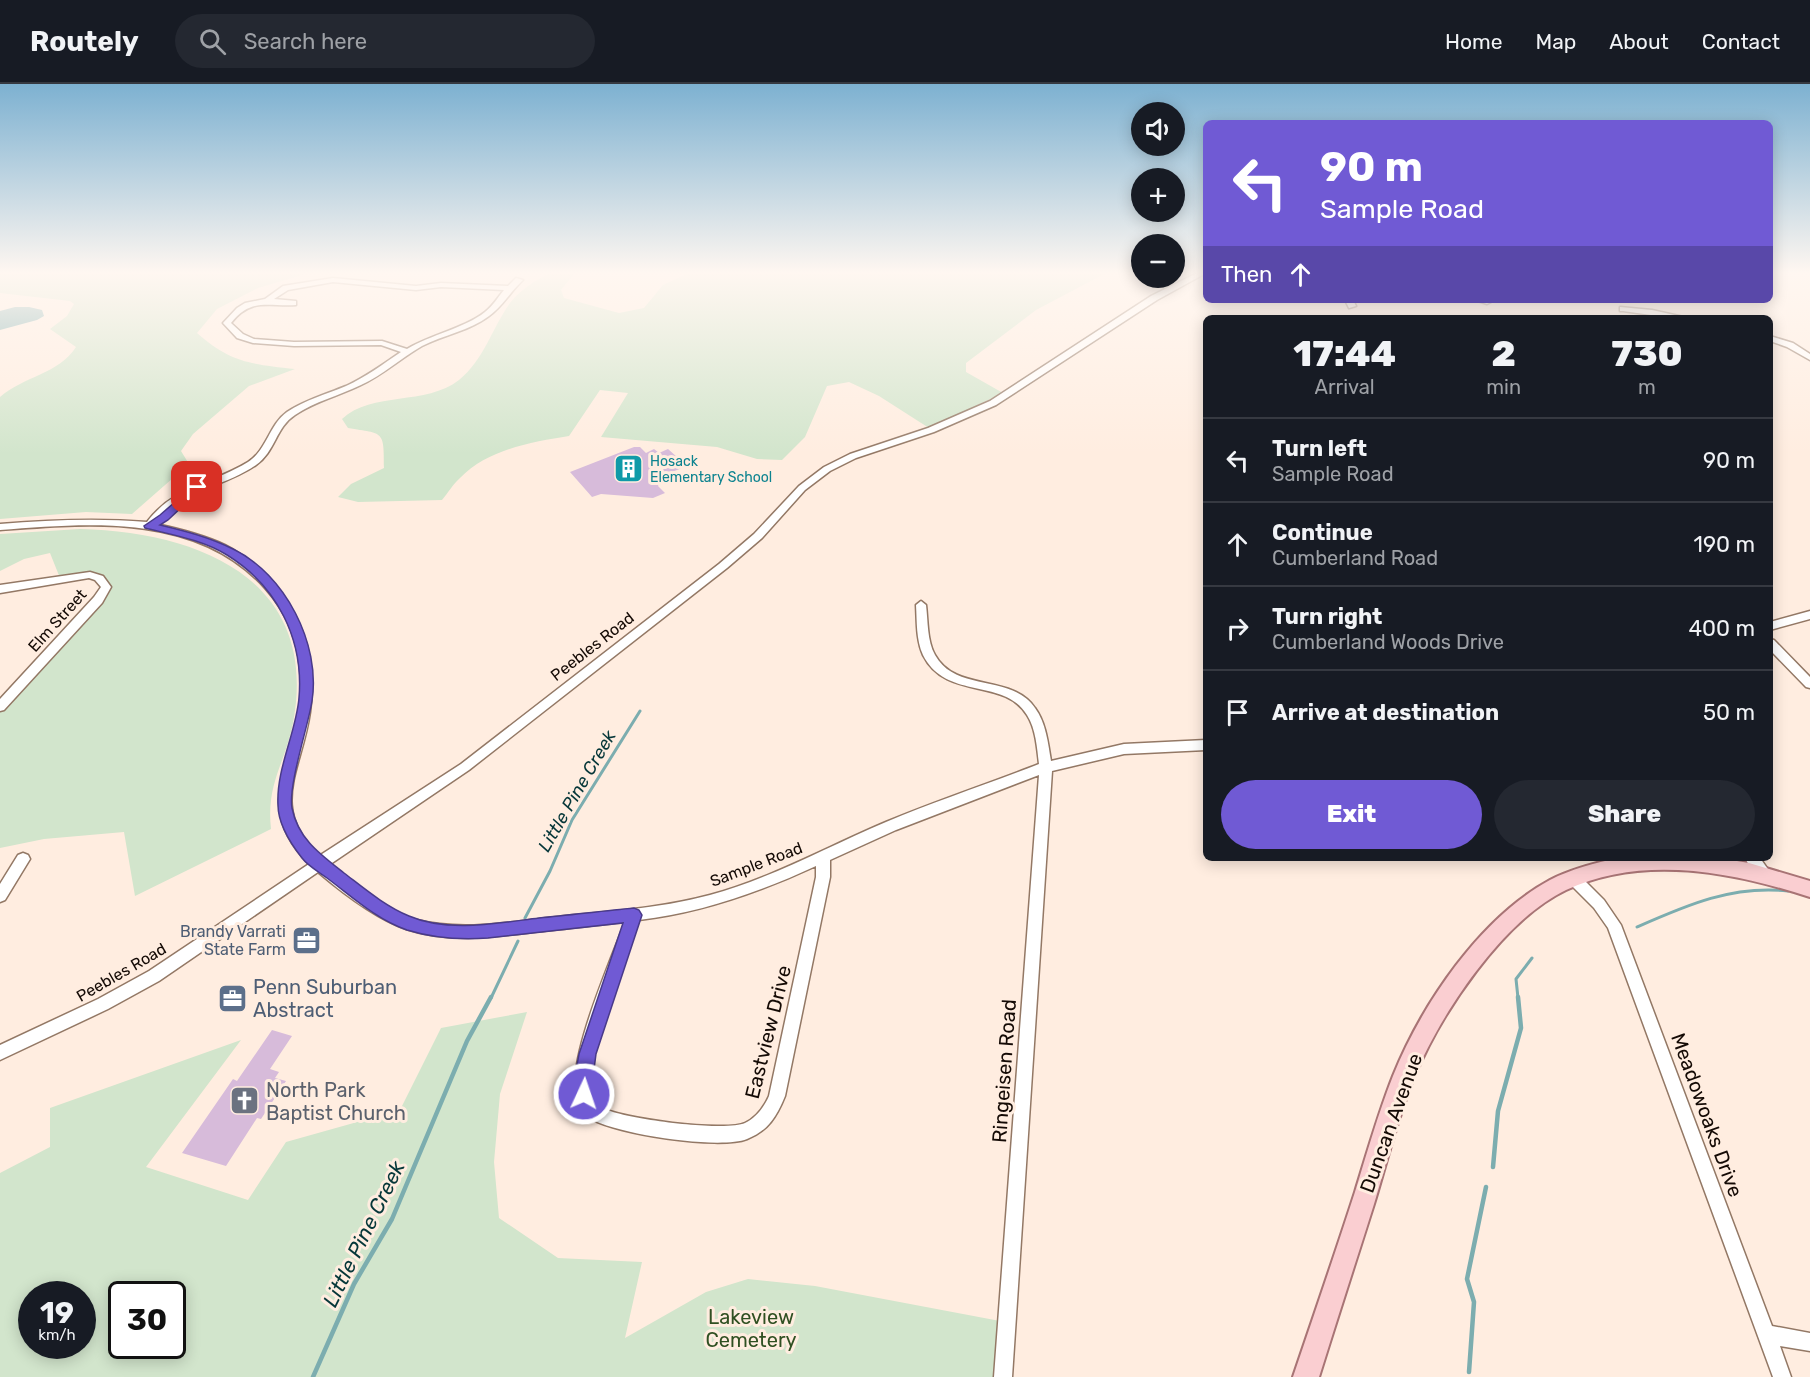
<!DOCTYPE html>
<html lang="en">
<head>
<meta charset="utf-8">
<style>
	body { margin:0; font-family:Rubik,sans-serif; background:#242831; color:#f1f3f6; height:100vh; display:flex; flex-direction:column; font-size:22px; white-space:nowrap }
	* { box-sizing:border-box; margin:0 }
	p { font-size:20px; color:#9ea1a6 }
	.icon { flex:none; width:33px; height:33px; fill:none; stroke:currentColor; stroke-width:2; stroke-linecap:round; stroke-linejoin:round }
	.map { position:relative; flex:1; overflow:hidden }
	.panel { position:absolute; left:1203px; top:231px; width:570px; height:546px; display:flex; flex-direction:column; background:#171b24; border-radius:9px; box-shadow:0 3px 15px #0003 }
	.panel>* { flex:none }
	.guide { position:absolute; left:1203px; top:36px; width:570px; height:183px; border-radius:9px; box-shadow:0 3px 15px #0003; background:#705ad4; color:#fff; overflow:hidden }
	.controls { position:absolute; left:1131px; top:18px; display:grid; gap:12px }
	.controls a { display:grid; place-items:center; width:54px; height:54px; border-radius:50%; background:#171b24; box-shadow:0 3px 15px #0003; font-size:30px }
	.speed { position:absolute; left:18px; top:1197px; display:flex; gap:12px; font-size:30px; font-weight:700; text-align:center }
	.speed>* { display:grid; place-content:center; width:78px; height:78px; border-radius:50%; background:#171b24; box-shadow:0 3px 15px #0003; line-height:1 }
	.speed small { font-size:15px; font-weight:400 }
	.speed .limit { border:3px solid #111; border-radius:9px; background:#fff; color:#111 }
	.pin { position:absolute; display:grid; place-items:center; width:51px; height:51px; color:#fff; margin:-26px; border-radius:12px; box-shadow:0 3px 9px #0006 }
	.me { position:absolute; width:66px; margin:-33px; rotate:3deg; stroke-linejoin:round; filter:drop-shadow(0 0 4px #0008) }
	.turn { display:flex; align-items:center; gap:21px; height:126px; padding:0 18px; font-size:27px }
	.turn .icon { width:78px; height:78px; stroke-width:2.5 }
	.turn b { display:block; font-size:42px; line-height:51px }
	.then { display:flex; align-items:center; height:57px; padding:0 18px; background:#0003; gap:12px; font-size:22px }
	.eta { display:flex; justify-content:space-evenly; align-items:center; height:102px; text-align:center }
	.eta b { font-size:36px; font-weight:800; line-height:42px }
	.action { display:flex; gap:12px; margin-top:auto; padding:12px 18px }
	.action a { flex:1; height:69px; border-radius:36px; background:#705ad4; color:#fff; font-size:24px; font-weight:800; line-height:69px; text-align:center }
	.action a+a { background:#242831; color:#f1f3f6 }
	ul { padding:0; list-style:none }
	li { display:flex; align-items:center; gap:18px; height:84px; padding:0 18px; border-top:2px solid #363941 }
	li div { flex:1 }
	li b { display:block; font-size:22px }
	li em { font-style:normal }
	header { display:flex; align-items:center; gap:36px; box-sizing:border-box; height:84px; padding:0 30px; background:#171b24; border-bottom:2px solid #363941 }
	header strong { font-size:28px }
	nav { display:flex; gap:33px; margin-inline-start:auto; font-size:21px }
	.search { width:420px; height:54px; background:#242831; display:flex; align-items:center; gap:15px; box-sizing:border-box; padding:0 21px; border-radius:33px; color:#9ea1a6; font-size:22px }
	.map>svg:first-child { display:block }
	.green { fill:#d2e5cc; fill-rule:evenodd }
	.water { fill:#7cadaf }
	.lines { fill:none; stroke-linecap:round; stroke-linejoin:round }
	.stream-far1 { stroke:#7cadaf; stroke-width:3 }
	.stream { stroke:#7cadaf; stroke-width:4.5 }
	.building { fill:#d7bbda }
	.minor-casing { stroke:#937865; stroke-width:3 }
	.major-casing { stroke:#a87475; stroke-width:4 }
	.minor { fill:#fff; fill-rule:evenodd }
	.major { fill:#faced1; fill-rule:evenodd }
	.route { fill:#705ad4; stroke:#493a8a; stroke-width:1.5 }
	.labels { text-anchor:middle; stroke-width:6; stroke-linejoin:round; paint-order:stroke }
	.far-culture-label { font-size:14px; fill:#0d838f; stroke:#ffede0; text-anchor:start }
	.street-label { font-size:16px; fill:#140a05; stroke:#ffede0 }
	.service-label { font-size:16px; fill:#4e5e75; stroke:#ffede0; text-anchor:end }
	.water-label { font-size:18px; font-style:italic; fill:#063739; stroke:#ffede0 }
	.near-service-label { font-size:20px; fill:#4e5e75; stroke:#ffede0; text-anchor:start }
	.near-street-label { font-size:20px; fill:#140a05; stroke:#ffede0 }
	.near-worship-label { font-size:20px; fill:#5b616d; stroke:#ffede0; text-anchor:start }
	.near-park-label { font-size:20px; fill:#305022; stroke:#ffede0 }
	.near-water-label { font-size:21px; font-style:italic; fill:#063739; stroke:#ffede0 }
</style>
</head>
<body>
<header>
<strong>Routely</strong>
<div class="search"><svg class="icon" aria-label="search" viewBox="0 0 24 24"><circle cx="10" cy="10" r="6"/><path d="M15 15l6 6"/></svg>Search here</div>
<nav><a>Home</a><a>Map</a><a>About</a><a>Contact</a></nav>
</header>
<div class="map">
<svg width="1810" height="1293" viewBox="0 0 1810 1293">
	<rect width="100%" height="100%" fill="#ffede0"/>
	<path class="green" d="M 0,189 L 308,189 L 258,204 L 217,225 L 197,249 C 231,279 251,280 295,285 L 249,302 L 193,350 L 181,367 L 189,380 L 132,430 L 86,428 L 0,435 L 0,313 C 24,292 59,290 76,263 L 50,245 L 67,232 L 74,220 L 70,217 L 0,209 Z
		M 550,189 L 574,190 L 561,206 L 564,214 L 619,229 L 644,224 L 663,201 L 689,189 L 1106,189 L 1036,226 L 966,279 L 966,288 L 1003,309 L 929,344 L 879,312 L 849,298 L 827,302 L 805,353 L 782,376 L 757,375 L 717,363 L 601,353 L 628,309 L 600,306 L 569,352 C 532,358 488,365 460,394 C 453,400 448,409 442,416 L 358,418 L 338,413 L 351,400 L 384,384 C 384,346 384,350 348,344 L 342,335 C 372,307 426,322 459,296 C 484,276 492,244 510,219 C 521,205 535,197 550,189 Z
		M 80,445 C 200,448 320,496 293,639 C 285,680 266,699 271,745 L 135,812 L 124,748 L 44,755 L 0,764 L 0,623 L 106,503 L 99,494 L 60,494 L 50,469 L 24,475 L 0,487 L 0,450 Z
		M 527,928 L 500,1010 L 494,1078 L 499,1134 L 558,1174 L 642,1178 L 625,1254 L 706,1208 L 748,1195 L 815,1202 L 1000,1237 L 994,1293 L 0,1293 L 0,1089 L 50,1063 L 50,1024 L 241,956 L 146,1083 L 248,1116 L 286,1058 L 400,1026 L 441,944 ZM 32,1210 L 82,1210 L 82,1262 L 32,1262 ZM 122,1210 L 172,1210 L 172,1262 L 122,1262 Z"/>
	<path class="water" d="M 15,223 L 29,223 L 42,226 L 44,232 L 37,236 L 0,246 L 0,227 Z"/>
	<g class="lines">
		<path class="stream-far1" d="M 525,834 L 550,787 L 572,736 L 640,627
			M 1637,843 C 1687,821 1732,801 1788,807
			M 491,914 L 518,857
			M 1518,914 L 1516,895 L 1532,874"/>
		<path class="stream" d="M 1493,1083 L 1498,1027 L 1521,944 L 1518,913
			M 1469,1288 L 1474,1218 L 1467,1195 L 1486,1103
			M 313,1293 L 354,1200 L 392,1135 L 467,957 L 491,913"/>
	</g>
	<path class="building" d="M 634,363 L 640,363 L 646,369 L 654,365 L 659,369 L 668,365 L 687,382 L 662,392 L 658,402 L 665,409 L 653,414 L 601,410 L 592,413 L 570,388 Z
		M 272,946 L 292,952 L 270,985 L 279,988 L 275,994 L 286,997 L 261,1035 L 257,1034 L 226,1082 L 182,1069 L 233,995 L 237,997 L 239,994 Z"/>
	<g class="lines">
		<defs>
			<path id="minor" d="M 1197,189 L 1206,189 L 1157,216 L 996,321 L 934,348 L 856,374 L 830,387 L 805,406 L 762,454 L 727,484 L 469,686 L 329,781 C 352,800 387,828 417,836 C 460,847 505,839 548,834 C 602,828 658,825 710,811 C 772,794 827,763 886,738 C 936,717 988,700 1039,680 C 1037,664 1036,645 1027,631 C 1004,593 946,617 923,571 C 916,556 917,537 916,521 L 921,517 L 926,521 C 928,537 927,557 935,571 C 956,609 1011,589 1035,624 C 1046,639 1048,659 1051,677 L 1124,660 L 1206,656 L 1206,666 L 1124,670 L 1052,687 L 1012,1293 L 994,1293 L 1039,691 L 896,746 L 830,776 L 830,793 L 785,1012 C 777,1032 768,1047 747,1055 C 719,1066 617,1050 591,1035 C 582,1030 577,1017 576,1008 C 569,971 611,876 625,838 C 594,841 564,845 533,848 C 491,853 448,859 406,845 C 375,834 344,810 318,788 L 159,897 L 108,925 L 0,976 L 0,961 L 98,915 L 149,887 L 309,780 C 252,723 293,681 300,618 C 304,575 294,536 265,504 C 198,429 91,439 0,446 L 0,440 C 49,436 97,434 147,438 C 174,402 212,400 248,378 C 267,366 269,341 287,328 C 305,316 327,310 346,302 C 366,293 383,280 401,268 L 381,261 L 294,262 L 253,259 L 237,254 L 223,239 L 237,224 L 245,219 L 265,215 L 283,202 L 333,194 L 416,202 L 441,199 L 508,202 L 516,194 L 523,196 C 511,207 502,223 489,232 C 469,247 443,251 422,262 C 401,274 383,291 361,301 C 339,312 315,317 295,331 C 276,343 275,368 256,381 C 223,404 181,405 156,440 C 180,445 203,451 225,461 C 243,470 258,483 271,498 C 305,535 317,579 310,628 C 302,686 268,723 319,772 L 461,680 L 719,480 L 754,450 L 799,402 L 824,383 L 850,370 L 928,344 L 990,317 L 1151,212 ZM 333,198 L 416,206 L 441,203 L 504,206 C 498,213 493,222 485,228 C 465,244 430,251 407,265 L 382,257 L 294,258 L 254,255 L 243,250 L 231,239 C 251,213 269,223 296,221 L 296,217 L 274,215 L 288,206 ZM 816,782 L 816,793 L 769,1012 C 764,1023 756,1034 745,1039 C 726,1048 619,1035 601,1023 C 597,1020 594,1016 592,1012 C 580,982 628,870 639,836 C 701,829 760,808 816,782 Z
				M 1345,216 L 1353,216 L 1356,222 L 1349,224 Z
				M 1475,216 L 1488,216 L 1491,218 L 1487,220 Z
				M 1620,223 L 1652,226 L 1688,234 L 1672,234 L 1623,227 L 1620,227 Z
				M 1770,252 L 1793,259 L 1810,270 L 1810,276 L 1787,263 L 1770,257 Z
				M 90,488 L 103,492 L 111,503 L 102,519 L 4,626 L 0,627 L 0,615 L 94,513 L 101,503 L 95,496 L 89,494 L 0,509 L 0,501 Z
				M 1810,527 L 1810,535 L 1770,546 L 1770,538 Z
				M 1770,555 L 1774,556 L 1810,593 L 1810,604 L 1806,603 L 1770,566 Z
				M 23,769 L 28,771 L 30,775 L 5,816 L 0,818 L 0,800 L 18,771 Z
				M 1745,774 L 1760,774 L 1772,791 L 1770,795 C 1758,799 1750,783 1745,774 Z
				M 1573,788 L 1578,790 L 1604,816 L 1621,841 L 1772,1242 L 1810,1249 L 1810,1267 L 1780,1262 L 1791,1293 L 1773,1293 L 1608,844 L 1594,824 L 1568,798 L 1566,794 L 1568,790 Z"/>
			<path id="major" d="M 1618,774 L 1719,774 L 1749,779 L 1810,797 L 1810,813 C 1733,788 1643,770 1566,806 C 1503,836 1440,930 1414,994 C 1397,1035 1387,1078 1374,1120 C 1356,1177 1337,1235 1319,1293 L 1293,1293 C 1314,1231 1335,1170 1355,1108 C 1367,1069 1378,1030 1393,992 C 1422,920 1480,834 1550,796 C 1571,785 1595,779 1618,774 Z"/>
		</defs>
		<use href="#minor" class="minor-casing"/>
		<use href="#major" class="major-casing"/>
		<use href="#minor" class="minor"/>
		<use href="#major" class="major"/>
	</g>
	<linearGradient id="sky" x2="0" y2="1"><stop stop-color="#7db1d1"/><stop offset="0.51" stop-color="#fff7f1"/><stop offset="1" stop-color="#fff7f1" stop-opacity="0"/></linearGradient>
	<rect width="1810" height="370" fill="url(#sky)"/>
	<path class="route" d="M 197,399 L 203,403 L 201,405 L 168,436 L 160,441 C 185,447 209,453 233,465 C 285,490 321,560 312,617 C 308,643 288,701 292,724 C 298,755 321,771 344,789 C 365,805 385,822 409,832 C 448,849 498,839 539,834 C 571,831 602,827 634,824 L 639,826 L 642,831 L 596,970 L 590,1016 L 584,1018 L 577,1016 L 573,1002 L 579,970 L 623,839 L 488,854 C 461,856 433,854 407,846 C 377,836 351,812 327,794 C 319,788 308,782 302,774 C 291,760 278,739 278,721 C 276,685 296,649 299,614 C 304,555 277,502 227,471 C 203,456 173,451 145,444 L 144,442 L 160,431 Z"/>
	<defs>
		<symbol id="building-square" viewBox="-11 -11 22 22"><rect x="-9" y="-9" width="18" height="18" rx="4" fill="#0f9aa8" stroke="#ffede0"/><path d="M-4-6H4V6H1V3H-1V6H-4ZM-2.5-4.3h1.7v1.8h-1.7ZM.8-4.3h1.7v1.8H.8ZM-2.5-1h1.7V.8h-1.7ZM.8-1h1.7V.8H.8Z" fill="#fff"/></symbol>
		<symbol id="office-square" viewBox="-11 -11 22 22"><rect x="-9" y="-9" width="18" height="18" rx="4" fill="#5c6f8a" stroke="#ffede0"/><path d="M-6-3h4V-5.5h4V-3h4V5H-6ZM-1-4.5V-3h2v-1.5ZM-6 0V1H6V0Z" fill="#fff"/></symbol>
		<symbol id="church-square" viewBox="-11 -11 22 22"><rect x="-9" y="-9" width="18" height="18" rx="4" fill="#6b7280" stroke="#ffede0"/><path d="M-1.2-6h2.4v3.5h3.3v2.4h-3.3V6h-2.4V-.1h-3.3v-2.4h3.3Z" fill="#fff"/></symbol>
	</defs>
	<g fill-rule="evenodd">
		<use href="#building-square" x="612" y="368" width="33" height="33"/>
		<use href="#office-square" x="290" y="840" width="33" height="33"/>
		<use href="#office-square" x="216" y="898" width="33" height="33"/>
		<use href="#church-square" x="228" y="1000" width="33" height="33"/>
	</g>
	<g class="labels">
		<g class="far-culture-label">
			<text x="650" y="382">Hosack<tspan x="650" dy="16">Elementary School</tspan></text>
		</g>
		<g class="street-label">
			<text transform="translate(57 536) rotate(-48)" y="6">Elm Street</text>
			<text transform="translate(592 562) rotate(-38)" y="6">Peebles Road</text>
			<text transform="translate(756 780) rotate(-21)" y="6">Sample Road</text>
			<text transform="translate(121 888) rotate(-30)" y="6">Peebles Road</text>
		</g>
		<g class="service-label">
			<text x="286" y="853">Brandy Varrati<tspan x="286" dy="18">State Farm</tspan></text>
		</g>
		<g class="water-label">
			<text transform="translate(577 707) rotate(-60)" y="6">Little Pine Creek</text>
		</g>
		<g class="near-service-label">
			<text x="253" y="910">Penn Suburban<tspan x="253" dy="23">Abstract</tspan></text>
		</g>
		<g class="near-street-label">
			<text transform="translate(768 948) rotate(-76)" y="7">Eastview Drive</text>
			<text transform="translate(1004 987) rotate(-86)" y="7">Ringeisen Road</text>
			<text transform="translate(1707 1031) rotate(70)" y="7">Meadowoaks Drive</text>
			<text transform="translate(1391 1039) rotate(-70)" y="7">Duncan Avenue</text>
		</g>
		<g class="near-worship-label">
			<text x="266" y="1013">North Park<tspan x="266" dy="23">Baptist Church</tspan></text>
		</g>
		<g class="near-park-label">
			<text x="751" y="1240">Lakeview<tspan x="751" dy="23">Cemetery</tspan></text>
		</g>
		<g class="near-water-label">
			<text transform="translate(364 1150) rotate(-64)" y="7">Little Pine Creek</text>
		</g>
	</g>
</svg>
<div class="controls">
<a><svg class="icon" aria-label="sound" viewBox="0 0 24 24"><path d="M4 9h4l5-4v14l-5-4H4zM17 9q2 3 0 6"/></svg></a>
<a>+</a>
<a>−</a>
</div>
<div class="speed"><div>19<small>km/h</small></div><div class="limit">30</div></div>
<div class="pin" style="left:197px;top:403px;background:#d93025"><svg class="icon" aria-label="arrive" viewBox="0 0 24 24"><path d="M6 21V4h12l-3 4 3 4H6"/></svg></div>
<svg class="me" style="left:584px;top:1010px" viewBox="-20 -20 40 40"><circle r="17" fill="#705ad4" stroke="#fff" stroke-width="3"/><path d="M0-11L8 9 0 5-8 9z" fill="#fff"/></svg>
<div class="guide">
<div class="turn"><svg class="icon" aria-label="left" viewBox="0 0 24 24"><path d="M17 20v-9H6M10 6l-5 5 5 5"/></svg><div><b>90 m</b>Sample Road</div></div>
<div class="then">Then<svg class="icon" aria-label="ahead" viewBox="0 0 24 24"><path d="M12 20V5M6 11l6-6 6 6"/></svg></div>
</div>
<section class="panel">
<div class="eta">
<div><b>17:44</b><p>Arrival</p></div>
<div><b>2</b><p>min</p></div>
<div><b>730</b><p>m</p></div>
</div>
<ul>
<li><svg class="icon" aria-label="left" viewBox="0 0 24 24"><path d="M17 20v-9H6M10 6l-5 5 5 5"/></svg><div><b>Turn left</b><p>Sample Road</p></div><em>90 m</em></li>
<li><svg class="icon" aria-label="ahead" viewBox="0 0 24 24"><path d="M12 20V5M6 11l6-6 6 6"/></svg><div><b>Continue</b><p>Cumberland Road</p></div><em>190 m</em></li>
<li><svg class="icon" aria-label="right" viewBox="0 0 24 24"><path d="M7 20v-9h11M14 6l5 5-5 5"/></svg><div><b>Turn right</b><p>Cumberland Woods Drive</p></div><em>400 m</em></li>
<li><svg class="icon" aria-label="arrive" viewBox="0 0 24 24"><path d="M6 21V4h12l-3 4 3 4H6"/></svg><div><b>Arrive at destination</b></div><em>50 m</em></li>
</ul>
<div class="action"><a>Exit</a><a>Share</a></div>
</section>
</div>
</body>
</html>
